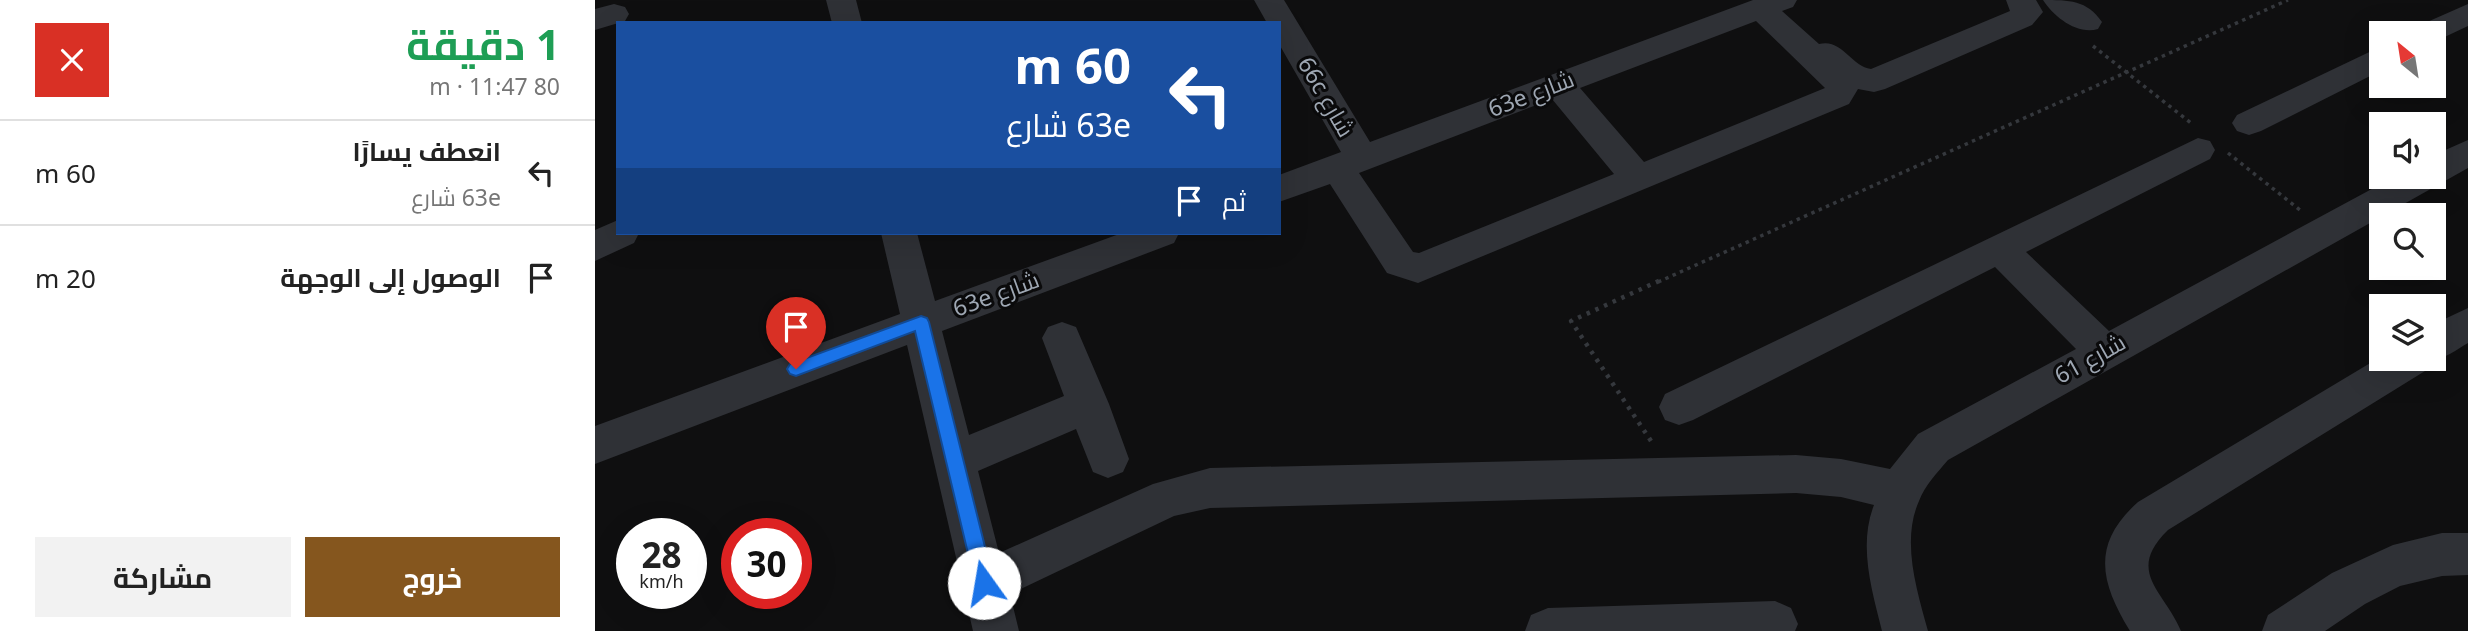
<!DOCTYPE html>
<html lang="ar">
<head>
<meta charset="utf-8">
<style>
	body { margin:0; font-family:"Noto Sans",Cairo,sans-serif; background:#f2f2f2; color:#222; direction:rtl; height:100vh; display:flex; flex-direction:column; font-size:26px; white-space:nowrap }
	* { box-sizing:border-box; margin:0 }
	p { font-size:23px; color:#767676 }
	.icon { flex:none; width:38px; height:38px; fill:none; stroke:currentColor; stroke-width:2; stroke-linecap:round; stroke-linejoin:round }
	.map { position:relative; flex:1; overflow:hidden; direction:ltr }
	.drawer { display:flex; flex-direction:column; background:#fff; width:595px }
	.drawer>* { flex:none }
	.top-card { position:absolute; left:21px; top:21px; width:665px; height:214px; border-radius:0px; box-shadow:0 7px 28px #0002; direction:rtl; background:#1a4fa0; color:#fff; overflow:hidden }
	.needle { width:46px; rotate:330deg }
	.buttons { position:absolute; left:1774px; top:21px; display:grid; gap:14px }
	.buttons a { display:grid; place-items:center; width:77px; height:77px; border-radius:0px; background:#fff; box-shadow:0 7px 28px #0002; font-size:35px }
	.speed { position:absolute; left:21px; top:518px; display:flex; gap:14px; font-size:35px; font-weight:700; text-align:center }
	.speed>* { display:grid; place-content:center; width:91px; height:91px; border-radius:50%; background:#fff; box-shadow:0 7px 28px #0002; line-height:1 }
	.speed small { font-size:18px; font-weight:400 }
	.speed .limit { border:10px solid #d22; background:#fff; color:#111 }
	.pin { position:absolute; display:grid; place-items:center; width:60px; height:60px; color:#fff; margin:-72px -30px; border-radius:50% 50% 50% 0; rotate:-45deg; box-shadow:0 0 7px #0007 }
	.pin .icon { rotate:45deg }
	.me { position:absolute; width:77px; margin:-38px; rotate:347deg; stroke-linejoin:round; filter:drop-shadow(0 0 5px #0008) }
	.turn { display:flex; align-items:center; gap:24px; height:147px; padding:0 35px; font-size:32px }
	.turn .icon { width:91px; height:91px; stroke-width:2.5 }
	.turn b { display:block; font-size:49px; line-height:60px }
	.then { display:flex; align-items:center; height:66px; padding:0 35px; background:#0003; gap:14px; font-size:26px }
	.round { display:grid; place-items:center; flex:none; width:74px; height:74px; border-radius:0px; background:#f2f2f2 }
	.summary { display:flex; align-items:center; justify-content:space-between; height:119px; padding:0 35px }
	h1 { font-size:42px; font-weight:700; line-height:52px; color:#1e9e55 }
	.primary-button { display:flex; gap:14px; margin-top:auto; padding:14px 35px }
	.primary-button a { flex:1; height:80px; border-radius:0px; background:#85561e; color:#fff; font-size:28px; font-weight:700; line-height:80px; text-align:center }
	.primary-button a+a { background:#f2f2f2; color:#222 }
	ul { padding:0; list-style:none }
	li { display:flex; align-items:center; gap:21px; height:105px; padding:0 35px; border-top:2px solid #e0e0e0 }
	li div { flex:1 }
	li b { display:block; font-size:26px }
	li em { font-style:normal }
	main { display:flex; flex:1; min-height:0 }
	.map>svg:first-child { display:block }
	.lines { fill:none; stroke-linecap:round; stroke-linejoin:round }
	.path-far1 { stroke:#35383d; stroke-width:3.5; stroke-dasharray:3.5 4.5; stroke-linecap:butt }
	.path { stroke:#35383d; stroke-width:4.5; stroke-dasharray:3.5 6; stroke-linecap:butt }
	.minor { fill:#2f3136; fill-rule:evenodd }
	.route { fill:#1a73e8; stroke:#114b97; stroke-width:2 }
	.labels { text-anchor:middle; stroke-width:6; stroke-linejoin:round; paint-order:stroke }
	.street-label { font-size:23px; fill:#9ea7b3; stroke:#0a0a0b }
</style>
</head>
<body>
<main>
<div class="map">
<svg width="1873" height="631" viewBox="0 0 1873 631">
	<rect width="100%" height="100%" fill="#0f0f10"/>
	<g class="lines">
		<path class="path-far1" d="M 1498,46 L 1596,123
			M 1633,153 L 1705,210
			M 1063,282 L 1693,0"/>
		<path class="path" d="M 1056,441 L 976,321 L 1066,280"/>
		<path class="minor" d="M 231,0 L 261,0 L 267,23 L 237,23 Z
			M 659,0 L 689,0 L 775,142 L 1158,0 L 1202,0 L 1198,7 L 1187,11 L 1224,44 C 1247,38 1256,66 1276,69 L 1415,11 L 1411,0 L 1441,0 L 1448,12 L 1437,25 L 1290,89 L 1279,92 L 1263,89 L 1254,104 L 823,283 L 792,273 L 735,184 L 684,202 L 684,175 L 746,152 L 684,44 L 684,23 L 672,23 ZM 1161,21 L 1230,88 L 1049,162 L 985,88 ZM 957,99 L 1019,174 L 824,253 L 818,252 L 764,173 Z
			M 1448,0 C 1474,0 1492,0 1507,22 L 1503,29 C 1482,35 1459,17 1448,0 Z
			M 19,4 L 30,7 L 34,14 L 30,21 L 0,30 L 0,9 Z
			M 1873,4 L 1873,26 L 1839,42 L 1839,33 L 1818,33 L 1823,26 Z
			M 1787,46 L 1787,70 L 1666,131 L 1654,135 L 1642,131 L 1637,123 L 1642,115 Z
			M 1603,138 L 1615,141 L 1620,150 L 1615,159 L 1431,252 L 1514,331 L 1799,177 L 1839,177 L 1839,155 L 1873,140 L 1873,168 L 1353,460 C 1342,473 1330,485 1324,501 C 1306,541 1322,591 1333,631 L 1287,631 C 1277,591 1263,545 1279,505 L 1246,497 L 1201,493 L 615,508 L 579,516 L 415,594 L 424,631 L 378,631 L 312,345 L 0,464 L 0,426 L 305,314 L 286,233 L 322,233 L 340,301 L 527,233 L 584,233 L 579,243 L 347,331 L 374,435 L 469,396 L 447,338 L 453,327 L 467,322 L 481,327 L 514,404 L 534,459 L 528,472 L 513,478 L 498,472 L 481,429 L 383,471 L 404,553 L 558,484 L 615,468 L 1201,455 L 1246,459 L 1295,469 L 1323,434 L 1481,349 L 1400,267 L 1098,420 L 1084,425 L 1070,420 L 1064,407 L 1070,394 Z
			M 23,220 L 23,233 L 44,233 L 39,243 L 0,261 L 0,230 Z
			M 1873,308 L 1873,343 C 1861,350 1849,360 1836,359 L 1830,371 L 1573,530 C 1530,572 1569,590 1586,631 L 1535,631 C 1505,582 1496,544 1543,502 L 1787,356 L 1787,359 L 1839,359 L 1839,324 Z
			M 1847,533 L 1873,533 L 1873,575 L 1847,576 L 1805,586 L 1770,604 L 1730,631 L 1667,631 L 1673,615 L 1737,573 L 1798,545 Z
			M 1180,601 L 1196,608 L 1203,624 L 1200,631 L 930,631 L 936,615 L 953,608 Z"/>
	</g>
	<path class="route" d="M 326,316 L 332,318 L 334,322 L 399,583 L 396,589 L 389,592 L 383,589 L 380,583 L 320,331 L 201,376 L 195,374 L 192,369 L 195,364 Z"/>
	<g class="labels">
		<g class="street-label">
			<text transform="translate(936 94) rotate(-21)" y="8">63e شارع</text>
			<text transform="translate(731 97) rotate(60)" y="8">66c شارع</text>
			<text transform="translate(401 294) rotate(-20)" y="8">63e شارع</text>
			<text transform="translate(1495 359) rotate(-29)" y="8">شارع 61</text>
		</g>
	</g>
</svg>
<div class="buttons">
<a><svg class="needle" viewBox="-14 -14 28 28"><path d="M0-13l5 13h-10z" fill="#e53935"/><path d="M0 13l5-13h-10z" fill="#767676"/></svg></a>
<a><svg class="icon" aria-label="sound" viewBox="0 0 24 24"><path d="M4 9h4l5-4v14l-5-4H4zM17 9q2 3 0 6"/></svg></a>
<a><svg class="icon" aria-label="search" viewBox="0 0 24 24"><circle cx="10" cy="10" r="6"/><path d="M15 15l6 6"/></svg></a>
<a><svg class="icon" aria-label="layers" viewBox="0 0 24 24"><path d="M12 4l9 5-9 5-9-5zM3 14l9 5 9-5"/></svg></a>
</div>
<div class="speed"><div>28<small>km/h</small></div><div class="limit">30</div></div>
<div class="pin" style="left:201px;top:369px;background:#d93025"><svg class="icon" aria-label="arrive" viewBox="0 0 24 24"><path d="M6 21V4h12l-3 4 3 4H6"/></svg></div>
<svg class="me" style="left:389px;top:583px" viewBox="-20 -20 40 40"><circle r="19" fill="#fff"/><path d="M0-13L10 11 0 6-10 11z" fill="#1a73e8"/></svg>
<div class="top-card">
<div class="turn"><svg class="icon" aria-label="left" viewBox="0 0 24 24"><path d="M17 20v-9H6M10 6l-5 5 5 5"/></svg><div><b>60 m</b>63e شارع</div></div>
<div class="then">ثم<svg class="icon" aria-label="arrive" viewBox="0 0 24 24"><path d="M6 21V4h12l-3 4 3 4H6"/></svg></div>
</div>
</div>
<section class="drawer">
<div class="summary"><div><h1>1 دقيقة</h1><p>80 m · 11:47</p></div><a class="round" style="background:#d93025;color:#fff"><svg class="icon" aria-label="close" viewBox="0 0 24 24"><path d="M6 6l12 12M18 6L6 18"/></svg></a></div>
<ul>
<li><svg class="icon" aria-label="left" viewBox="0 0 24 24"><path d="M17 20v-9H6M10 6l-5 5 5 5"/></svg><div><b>انعطف يسارًا</b><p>63e شارع</p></div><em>60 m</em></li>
<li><svg class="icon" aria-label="arrive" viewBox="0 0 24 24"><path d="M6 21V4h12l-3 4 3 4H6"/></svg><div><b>الوصول إلى الوجهة</b></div><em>20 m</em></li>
</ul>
<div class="primary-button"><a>خروج</a><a>مشاركة</a></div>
</section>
</main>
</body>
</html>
